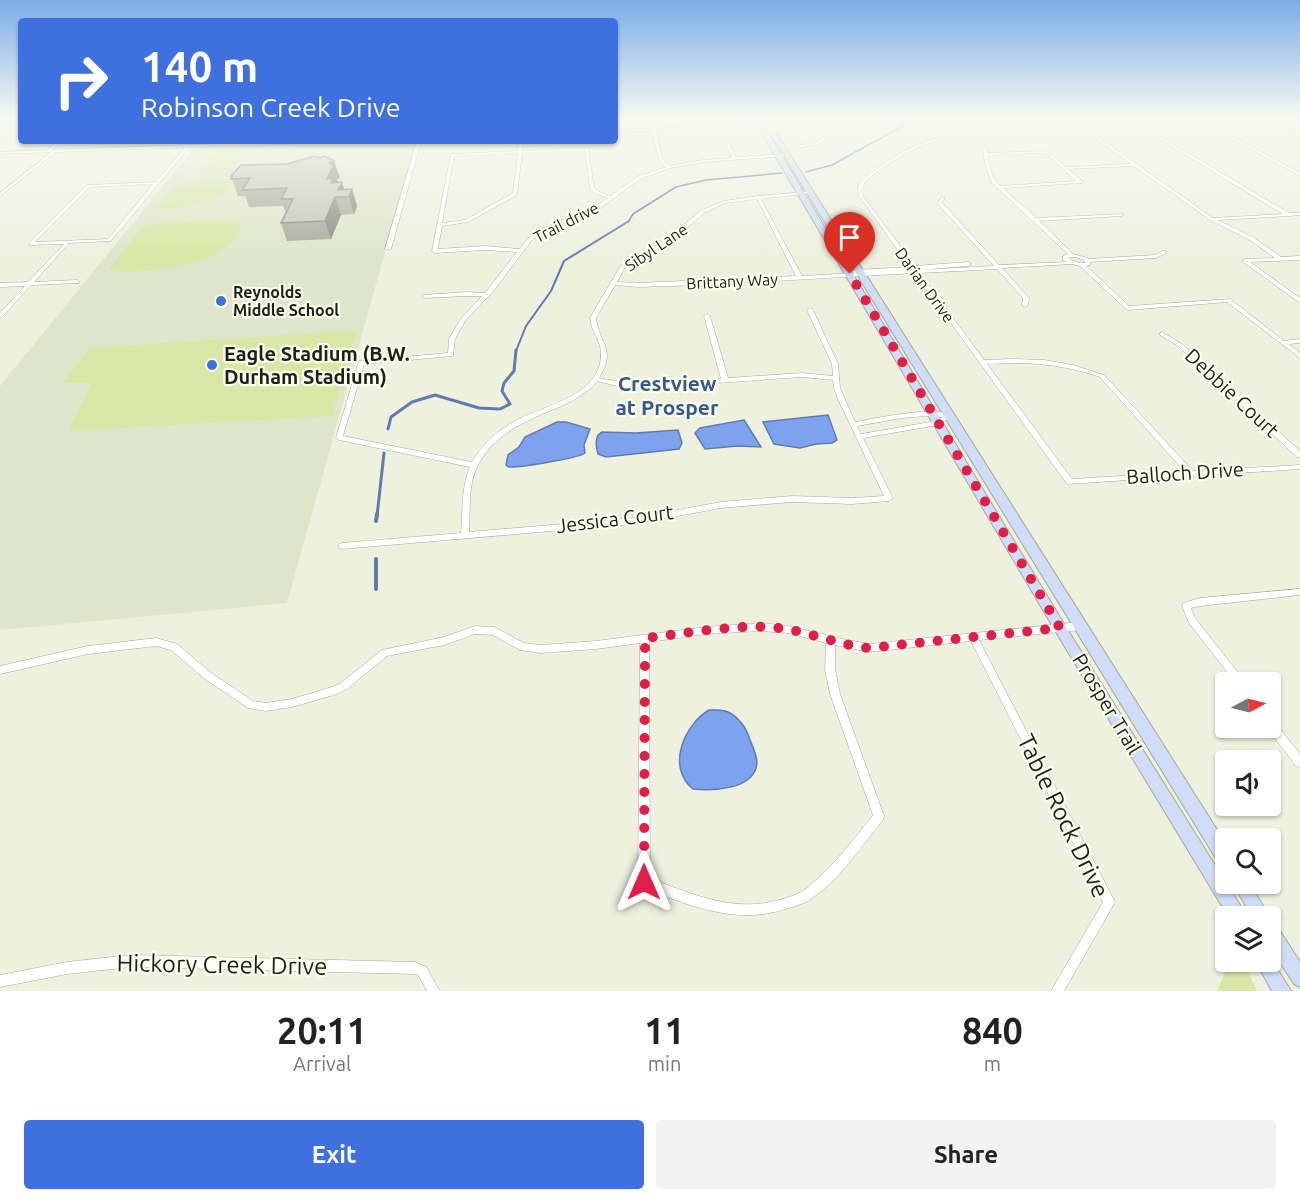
<!DOCTYPE html>
<html lang="en">
<head>
<meta charset="utf-8">
<style>
	body { margin:0; font-family:Ubuntu,sans-serif; background:#f2f2f2; color:#222; height:100vh; display:flex; flex-direction:column; font-size:22px; white-space:nowrap }
	* { box-sizing:border-box; margin:0 }
	p { font-size:20px; color:#767676 }
	.icon { flex:none; width:33px; height:33px; fill:none; stroke:currentColor; stroke-width:2; stroke-linecap:round; stroke-linejoin:round }
	.map { position:relative; height:991px; overflow:hidden }
	.panel { display:flex; flex-direction:column; background:#fff; flex:1 }
	.panel>* { flex:none }
	.guide { position:absolute; left:18px; top:18px; width:600px; height:126px; border-radius:6px; box-shadow:0 2px 4px #0004; background:#3e70e0; color:#fff; overflow:hidden }
	.needle { width:39px; rotate:83deg }
	.buttons { position:absolute; left:1215px; top:672px; display:grid; gap:12px }
	.buttons a { display:grid; place-items:center; width:66px; height:66px; border-radius:6px; background:#fff; box-shadow:0 2px 4px #0004; font-size:30px }
	.pin { position:absolute; display:grid; place-items:center; width:51px; height:51px; color:#fff; margin:-62px -26px; border-radius:50% 50% 50% 0; rotate:-45deg; box-shadow:0 0 6px #0007 }
	.pin .icon { rotate:45deg }
	.me { position:absolute; width:66px; margin:-33px; rotate:0deg; stroke-linejoin:round; filter:drop-shadow(0 0 4px #0008) }
	.turn { display:flex; align-items:center; gap:21px; height:126px; padding:0 24px; font-size:27px }
	.turn .icon { width:78px; height:78px; stroke-width:2.5 }
	.turn b { display:block; font-size:42px; line-height:51px }
	.eta { display:flex; justify-content:space-evenly; align-items:center; height:102px; text-align:center }
	.eta b { font-size:36px; font-weight:600; line-height:42px }
	.cta { display:flex; gap:12px; margin-top:auto; padding:12px 24px }
	.cta a { flex:1; height:69px; border-radius:6px; background:#3e70e0; color:#fff; font-size:24px; font-weight:600; line-height:69px; text-align:center }
	.cta a+a { background:#f2f2f2; color:#222 }
	.map>svg:first-child { display:block }
	.built { fill:#dfe5cb }
	.green { fill:#d9e7a6 }
	.water { fill:#7ea3ee; stroke:#617bae; stroke-width:1.5 }
	.lines { fill:none; stroke-linecap:round; stroke-linejoin:round }
	.stream-far3 { stroke:#617bae; stroke-width:1.5 }
	.stream-far2 { stroke:#617bae; stroke-width:2 }
	.stream-far1 { stroke:#617bae; stroke-width:3 }
	.stream { stroke:#617bae; stroke-width:4 }
	.minor-casing { stroke:#a5a997; stroke-width:1 }
	.tertiary-casing { stroke:#a5a997; stroke-width:1 }
	.secondary-casing { stroke:#a5a997; stroke-width:2 }
	.minor { fill:#fff; fill-rule:evenodd }
	.tertiary { fill:#fff; fill-rule:evenodd }
	.secondary { fill:#d0ddf8; fill-rule:evenodd }
	.wall { fill:#a8ab9c }
	.shaded-wall { fill:#888b7f }
	.building { fill:#c3c7b5; stroke:#888b7f; stroke-width:1.5 }
	.route { stroke:#e11d48; stroke-width:10; stroke-dasharray:0 18 }
	.poi-dot { fill:#3e70e0; stroke:#faffeb; stroke-width:2 }
	.labels { text-anchor:middle; stroke-width:4.5; stroke-linejoin:round; paint-order:stroke }
	.far-street-label { font-size:16px; fill:#1e1f19; stroke:#faffeb }
	.far-poi-label { font-size:16px; font-weight:bold; fill:#1e1f19; stroke:#faffeb; text-anchor:start }
	.poi-label { font-size:20px; font-weight:bold; fill:#1e1f19; stroke:#faffeb; text-anchor:start }
	.street-label { font-size:20px; fill:#1e1f19; stroke:#faffeb }
	.neighbourhood-label { font-size:21px; font-weight:bold; fill:#39558e; stroke:#faffeb }
	.near-street-label { font-size:24px; fill:#1e1f19; stroke:#faffeb }
</style>
</head>
<body>
<div class="map">
<svg width="1300" height="991" viewBox="0 0 1300 991">
	<rect width="100%" height="100%" fill="#edf1de"/>
	<path class="built" d="M 376,141 L 416,141 L 287,603 L 0,630 L 0,386 L 195,147 Z"/>
	<path class="green" d="M 247,149 L 231,170 L 202,171 L 219,150 Z
		M 241,180 C 221,202 184,209 156,210 L 176,184 Z
		M 241,219 C 243,266 141,276 108,270 L 142,227 L 151,224 Z
		M 357,330 L 332,416 L 69,431 L 91,383 L 62,383 L 90,348 Z
		M 1230,962 L 1243,962 L 1257,991 L 1217,991 Z"/>
	<path class="water" d="M 828,415 L 837,440 L 832,443 L 816,444 L 800,448 L 774,444 L 763,422 Z
		M 744,420 L 761,447 L 737,446 L 705,449 L 695,433 L 700,428 Z
		M 557,422 L 566,422 L 590,429 L 584,445 L 585,453 C 579,458 517,468 509,467 L 506,465 L 508,455 L 519,447 L 525,437 Z
		M 678,430 L 682,443 L 679,449 L 606,457 L 598,454 C 596,447 594,436 602,432 L 636,433 Z
		M 709,710 C 715,710 722,709 728,712 C 739,717 747,729 750,740 C 753,747 757,756 757,763 C 755,790 712,791 693,789 C 666,767 684,725 709,710 Z"/>
	<g class="lines">
		<path class="stream-far3" d="M 806,172 L 832,165 L 910,122
			M 628,222 L 633,214 L 676,187 L 706,180 L 782,173"/>
		<path class="stream-far2" d="M 516,351 L 526,326 L 551,291 L 564,261 L 629,221"/>
		<path class="stream-far1" d="M 388,429 L 391,417 L 412,402 L 435,395 L 479,408 L 500,409 L 510,404 L 502,391 L 504,383 L 514,371 L 516,350
			M 377,516 L 384,453"/>
		<path class="stream" d="M 376,521 L 377,514
			M 376,559 L 376,589"/>
		<defs>
			<path id="minor" d="M 16,120 L 20,120 L 10,128 L 21,128 L 21,130 L 7,130 L 0,135 L 0,132 Z
				M 953,120 L 957,120 L 968,131 L 970,131 L 970,133 L 986,148 L 988,153 L 1042,151 L 1050,153 L 1066,167 L 1131,164 L 1084,130 L 1086,129 L 1138,126 L 1128,120 L 1132,120 L 1143,126 L 1263,120 L 1300,136 L 1300,138 L 1262,122 L 1211,125 L 1300,173 L 1300,176 L 1206,125 L 1146,128 L 1289,213 L 1300,213 L 1300,215 L 1289,216 L 1218,220 L 1254,238 L 1281,257 L 1300,256 L 1300,260 L 1250,262 L 1300,298 L 1300,303 L 1242,261 L 1245,259 L 1275,258 L 1250,240 L 1210,220 L 1134,166 L 1068,169 L 1082,181 L 1082,183 L 1080,183 L 1003,188 L 1036,218 L 1123,214 L 1123,215 L 1121,216 L 1039,221 L 1073,254 L 1088,258 L 1089,259 L 1155,255 L 1162,251 L 1166,251 L 1166,253 L 1156,258 L 1090,262 L 1090,265 L 1086,266 L 1129,306 L 1230,299 L 1284,341 L 1300,339 L 1300,343 L 1289,344 L 1300,353 L 1300,358 L 1227,302 L 1128,310 L 1126,309 L 1080,266 L 1072,264 L 1002,268 L 1029,298 L 1028,305 L 1025,307 L 1022,305 L 1023,298 L 997,269 L 920,273 L 984,360 L 1013,359 L 1044,360 L 1073,365 L 1104,375 L 1193,471 L 1300,465 L 1300,469 L 1067,484 L 915,273 L 703,285 L 638,287 L 615,285 L 596,318 C 599,344 617,349 599,378 C 640,387 680,382 721,379 L 704,316 L 707,314 L 710,316 L 728,378 L 802,373 L 833,376 L 832,364 L 807,310 L 810,308 L 813,310 L 838,364 L 840,388 L 855,422 C 879,418 934,405 953,416 L 938,425 L 863,438 L 893,498 L 889,501 L 852,504 L 792,502 L 721,508 L 634,524 L 342,549 L 339,548 L 338,546 L 339,544 L 342,543 L 461,533 C 463,510 461,488 470,467 L 339,440 L 336,438 L 359,361 L 448,353 L 449,339 L 460,320 L 482,296 L 466,296 L 425,298 L 423,297 L 423,295 L 466,292 L 485,293 L 517,252 L 485,250 L 435,253 L 432,251 L 451,154 L 518,151 L 519,141 L 523,141 L 522,151 L 588,148 L 594,188 L 600,192 L 611,196 L 636,177 L 666,167 L 659,160 L 651,129 L 653,128 L 655,129 L 663,160 L 670,166 L 703,160 L 732,158 L 725,143 L 727,142 L 729,143 L 736,157 L 788,154 L 790,155 L 788,156 L 703,162 L 670,168 L 640,179 L 600,208 L 548,230 L 532,240 L 495,289 L 465,321 L 455,339 L 453,356 L 364,364 L 343,436 L 472,462 C 482,445 498,430 515,421 C 544,405 602,396 601,353 C 601,341 591,331 590,318 L 620,267 L 675,233 L 700,211 L 724,201 L 758,196 L 813,191 L 813,192 L 811,193 L 761,199 L 802,276 L 854,273 L 852,272 L 855,270 L 910,267 L 859,196 C 858,193 858,189 858,187 C 861,180 869,174 875,170 C 901,150 932,136 965,131 ZM 1141,128 L 1283,214 L 1213,218 L 1090,131 ZM 967,133 L 983,149 L 985,164 L 992,183 L 1068,254 L 1063,256 L 1063,260 L 1066,262 L 999,265 L 942,203 L 945,198 L 943,197 L 941,197 L 938,203 L 938,204 L 994,266 L 918,270 L 968,266 L 971,264 L 968,262 L 915,266 L 863,196 C 863,193 862,189 863,187 C 865,180 874,174 880,170 C 906,151 935,138 967,133 ZM 585,150 L 590,188 L 596,194 L 608,198 L 596,206 L 544,228 L 528,238 L 520,249 L 485,246 L 438,249 L 442,226 L 468,222 L 517,195 L 522,153 ZM 518,153 L 513,193 L 465,220 L 442,223 L 454,156 ZM 1042,153 L 1048,155 L 1076,181 L 1000,186 C 992,178 989,166 988,155 ZM 757,199 L 796,276 L 638,283 L 617,282 L 624,269 L 679,235 L 704,213 L 725,203 ZM 1069,257 L 1075,257 L 1084,260 L 1085,263 L 1079,263 L 1069,259 ZM 1013,363 C 1043,363 1071,367 1100,377 L 1185,472 L 1072,479 L 987,364 ZM 802,377 L 833,380 L 834,388 L 838,399 L 884,496 L 852,498 L 792,496 L 721,502 L 634,518 L 469,532 C 470,515 469,498 472,482 C 480,445 515,425 547,412 C 565,405 584,397 597,381 L 617,386 L 644,388 ZM 926,416 L 943,417 L 936,421 L 861,434 L 857,426 L 902,418 Z
				M 831,123 L 836,130 C 827,142 814,147 800,147 L 800,145 C 812,143 823,140 832,130 L 829,124 Z
				M 58,141 L 62,141 L 49,152 L 47,152 L 47,150 Z
				M 417,141 L 421,141 L 391,249 L 386,250 L 385,249 Z
				M 187,145 L 190,146 L 111,241 L 69,243 L 34,282 L 77,280 L 79,281 L 79,283 L 31,285 L 2,317 L 0,318 L 0,313 L 25,286 L 0,287 L 0,283 L 28,282 L 64,244 L 30,245 L 28,244 L 87,185 L 156,182 ZM 153,184 L 108,239 L 35,242 L 90,187 Z
				M 54,150 L 57,151 L 0,196 L 0,193 Z
				M 1162,332 L 1182,344 L 1300,451 L 1300,457 L 1297,457 L 1178,346 L 1160,335 L 1160,333 Z
				M 1300,589 L 1300,595 L 1200,606 L 1191,608 L 1195,618 L 1243,679 L 1244,682 L 1235,682 L 1189,623 L 1182,606 L 1183,603 L 1200,598 Z
				M 1080,622 L 1083,623 L 1084,626 L 1083,629 L 1080,630 L 979,640 L 1115,902 L 1064,991 L 1051,991 L 1103,902 L 971,641 L 869,652 L 835,645 L 835,669 L 840,694 L 884,816 L 883,820 C 860,848 839,881 808,901 C 800,905 791,908 782,910 C 734,925 684,904 640,886 L 638,882 L 640,643 L 596,649 L 541,653 L 520,650 L 493,635 L 475,634 L 444,645 L 387,656 L 347,689 L 337,694 L 292,707 L 266,711 L 248,708 L 205,679 L 171,650 L 156,646 L 88,654 L 0,674 L 0,666 L 88,646 L 156,638 L 177,644 L 211,673 L 253,701 L 266,703 L 292,699 L 332,687 L 341,683 L 382,650 L 444,637 L 475,626 L 494,627 L 524,643 L 541,645 L 596,641 L 706,627 L 761,623 L 788,626 L 842,639 L 869,644 ZM 761,631 L 788,633 L 826,643 L 825,669 L 830,694 L 873,815 C 851,842 830,872 801,892 C 794,896 786,898 779,900 C 735,913 690,894 650,878 L 649,642 L 706,634 Z
				M 1270,719 L 1273,720 L 1300,754 L 1300,767 L 1296,766 L 1267,728 L 1270,728 Z
				M 131,955 L 415,962 L 426,967 L 440,991 L 427,991 L 418,975 L 415,974 L 131,967 L 67,974 L 0,987 L 0,975 L 67,962 Z"/>
			<path id="tertiary" d="M 883,120 L 920,120 L 918,121 L 615,132 L 615,130 Z
				M 298,141 L 340,141 L 338,142 L 0,154 L 0,152 Z"/>
			<path id="secondary" d="M 754,120 L 760,120 L 1064,624 L 1243,910 L 1245,916 L 1228,916 L 1056,632 Z
				M 775,134 L 778,136 L 1226,844 L 1226,867 L 1220,865 L 772,136 Z
				M 1233,884 L 1250,884 L 1269,916 L 1252,916 Z
				M 1270,923 L 1276,925 L 1300,962 L 1300,987 L 1294,984 L 1270,947 Z
				M 1270,957 L 1291,991 L 1272,991 L 1256,962 L 1270,962 Z"/>
		</defs>
		<use href="#minor" class="minor-casing"/>
		<use href="#tertiary" class="tertiary-casing"/>
		<use href="#secondary" class="secondary-casing"/>
		<use href="#minor" class="minor"/>
		<use href="#tertiary" class="tertiary"/>
		<use href="#secondary" class="secondary"/>
	</g>
	<path class="wall" d="M 231,176 L 340,178 L 337,179 L 338,182 L 342,182 L 344,189 L 352,189 L 357,206 L 354,214 L 341,215 L 331,239 L 287,241 L 281,223 L 286,213 L 283,206 L 249,207 L 245,196 L 238,196 Z"/>
	<path class="shaded-wall" d="M 334,161 L 340,178 L 337,179 L 338,182 L 336,188 L 327,179 L 329,163 Z
		M 342,182 L 346,197 L 338,190 Z
		M 352,189 L 357,206 L 354,214 L 349,197 Z
		M 335,197 L 341,215 L 331,239 L 325,221 Z"/>
	<path class="building" d="M 315,156 L 318,158 L 324,156 L 334,161 L 329,163 L 333,166 L 327,179 L 332,178 L 331,183 L 342,182 L 338,190 L 352,189 L 349,197 L 335,197 L 325,221 L 281,223 L 293,199 L 281,199 L 287,188 L 242,190 L 250,178 L 231,179 L 233,176 L 231,176 L 241,165 L 287,164 Z"/>
	<linearGradient id="sky" x2="0" y2="1"><stop stop-color="#7dadea"/><stop offset="0.46" stop-color="#f7f9f0"/><stop offset="1" stop-color="#f7f9f0" stop-opacity="0"/></linearGradient>
	<rect width="1300" height="259" fill="url(#sky)"/>
	<g class="lines">
		<path class="route" d="M 644,882 L 645,638 C 683,634 742,623 779,628 C 810,632 838,645 869,648 L 1060,628 L 850,274"/>
	</g>
	<g class="poi-dot">
		<circle cx="221" cy="301" r="6"/>
		<circle cx="212" cy="365" r="6"/>
	</g>
	<g class="labels">
		<g class="far-street-label">
			<text transform="translate(566 222) rotate(-27)" y="6">Trail drive</text>
			<text transform="translate(656 247) rotate(-34)" y="6">Sibyl Lane</text>
			<text transform="translate(732 281) rotate(-3)" y="6">Brittany Way</text>
			<text transform="translate(925 285) rotate(54)" y="6">Darian Drive</text>
		</g>
		<g class="far-poi-label">
			<text x="233" y="298">Reynolds<tspan x="233" dy="18">Middle School</tspan></text>
		</g>
		<g class="poi-label">
			<text x="224" y="361">Eagle Stadium (B.W.<tspan x="224" dy="23">Durham Stadium)</tspan></text>
		</g>
		<g class="street-label">
			<text transform="translate(1232 393) rotate(43)" y="7">Debbie Court</text>
			<text transform="translate(1185 473) rotate(-4)" y="7">Balloch Drive</text>
			<text transform="translate(615 519) rotate(-7)" y="7">Jessica Court</text>
			<text transform="translate(1107 704) rotate(59)" y="7">Prosper Trail</text>
		</g>
		<g class="neighbourhood-label">
			<text x="667" y="391">Crestview<tspan x="667" dy="24">at Prosper</tspan></text>
		</g>
		<g class="near-street-label">
			<text transform="translate(1063 816) rotate(64)" y="8">Table Rock Drive</text>
			<text transform="translate(222 965) rotate(1)" y="8">Hickory Creek Drive</text>
		</g>
	</g>
</svg>
<div class="buttons">
<a><svg class="needle" viewBox="-14 -14 28 28"><path d="M0-13l5 13h-10z" fill="#e53935"/><path d="M0 13l5-13h-10z" fill="#767676"/></svg></a>
<a><svg class="icon" aria-label="sound" viewBox="0 0 24 24"><path d="M4 9h4l5-4v14l-5-4H4zM17 9q2 3 0 6"/></svg></a>
<a><svg class="icon" aria-label="search" viewBox="0 0 24 24"><circle cx="10" cy="10" r="6"/><path d="M15 15l6 6"/></svg></a>
<a><svg class="icon" aria-label="layers" viewBox="0 0 24 24"><path d="M12 4l9 5-9 5-9-5zM3 14l9 5 9-5"/></svg></a>
</div>
<div class="pin" style="left:850px;top:274px;background:#d93025"><svg class="icon" aria-label="arrive" viewBox="0 0 24 24"><path d="M6 21V4h12l-3 4 3 4H6"/></svg></div>
<svg class="me" style="left:644px;top:882px" viewBox="-20 -20 40 40"><path d="M0-17L14 15 0 8-14 15z" fill="#e11d48" stroke="#fff" stroke-width="4"/></svg>
<div class="guide">
<div class="turn"><svg class="icon" aria-label="right" viewBox="0 0 24 24"><path d="M7 20v-9h11M14 6l5 5-5 5"/></svg><div><b>140 m</b>Robinson Creek Drive</div></div>
</div>
</div>
<section class="panel">
<div class="eta">
<div><b>20:11</b><p>Arrival</p></div>
<div><b>11</b><p>min</p></div>
<div><b>840</b><p>m</p></div>
</div>
<div class="cta"><a>Exit</a><a>Share</a></div>
</section>
</body>
</html>
